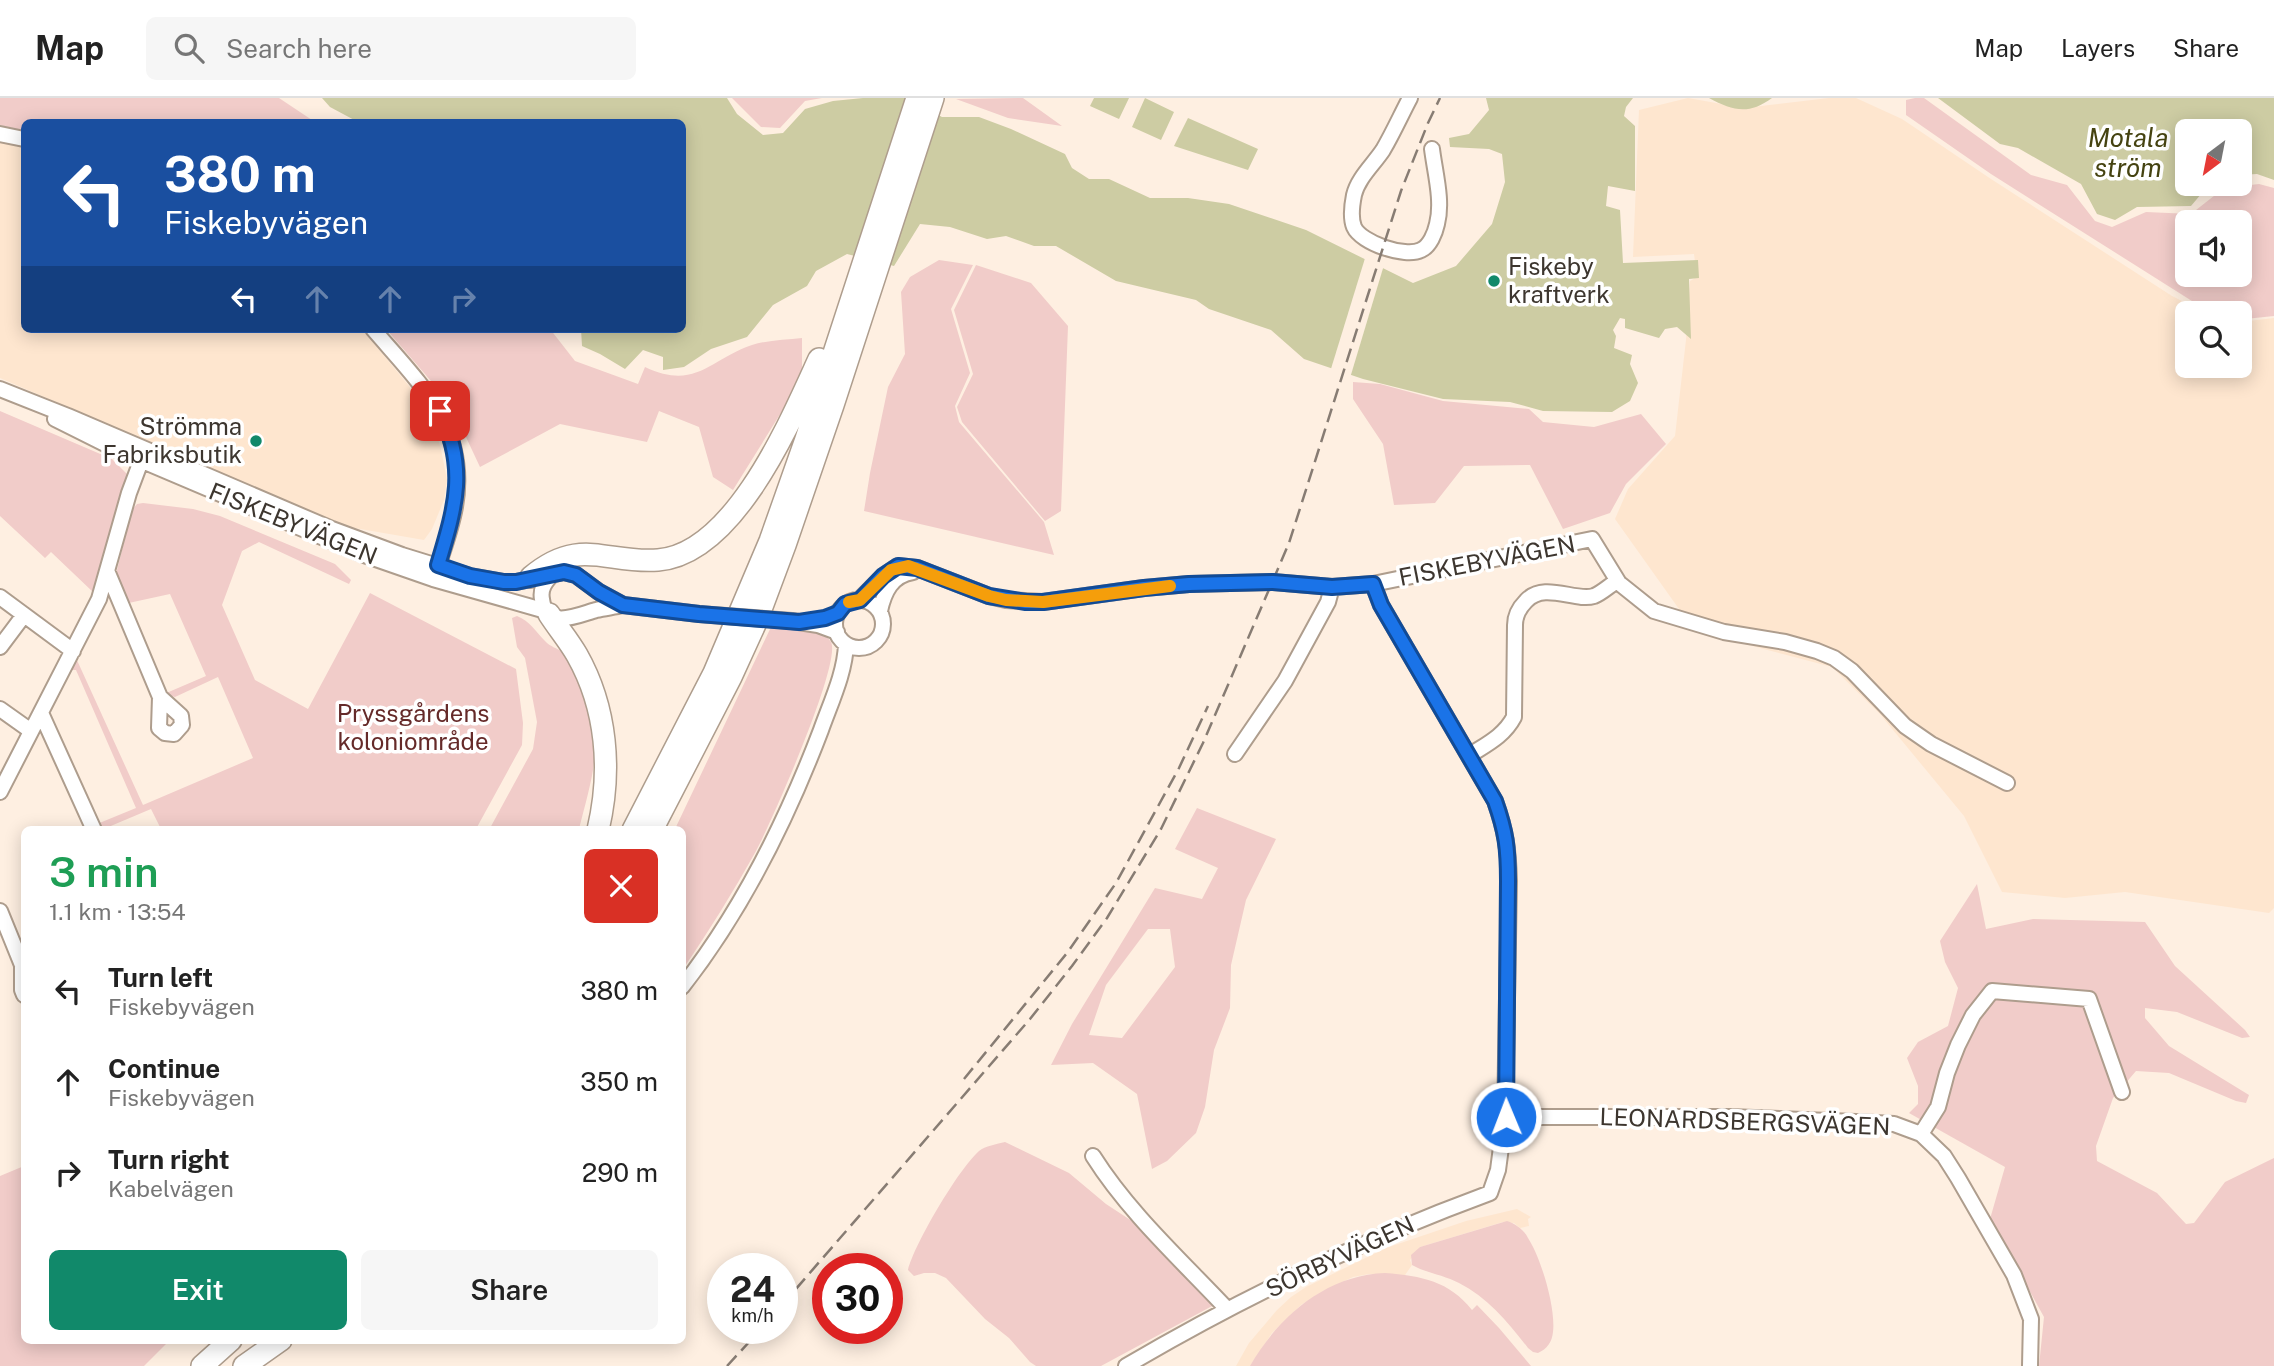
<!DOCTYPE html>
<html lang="en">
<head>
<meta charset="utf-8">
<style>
	body { margin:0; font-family:"Public Sans",sans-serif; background:#f6f6f6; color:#222; height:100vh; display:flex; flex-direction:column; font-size:26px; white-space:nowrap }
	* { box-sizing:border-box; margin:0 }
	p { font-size:23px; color:#767676 }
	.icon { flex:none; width:38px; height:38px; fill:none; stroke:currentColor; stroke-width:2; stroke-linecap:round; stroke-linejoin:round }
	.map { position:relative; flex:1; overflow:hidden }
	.panel { position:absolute; left:21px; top:728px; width:665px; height:518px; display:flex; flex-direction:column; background:#fff; border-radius:10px; box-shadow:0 4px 18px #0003 }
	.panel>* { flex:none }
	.top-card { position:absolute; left:21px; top:21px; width:665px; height:214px; border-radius:10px; box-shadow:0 4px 18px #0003; background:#1a4fa0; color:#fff; overflow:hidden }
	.needle { width:46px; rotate:212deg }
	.controls { position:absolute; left:2175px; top:21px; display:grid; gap:14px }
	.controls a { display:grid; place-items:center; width:77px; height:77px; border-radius:10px; background:#fff; box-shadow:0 4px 18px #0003; font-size:35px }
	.speed { position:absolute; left:707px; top:1155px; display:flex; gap:14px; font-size:35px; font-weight:700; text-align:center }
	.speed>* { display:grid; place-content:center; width:91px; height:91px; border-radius:50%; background:#fff; box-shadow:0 4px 18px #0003; line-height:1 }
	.speed small { font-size:18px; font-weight:400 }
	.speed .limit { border:10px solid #d22; background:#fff; color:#111 }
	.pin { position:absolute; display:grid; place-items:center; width:60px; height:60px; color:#fff; margin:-30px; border-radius:14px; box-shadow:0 4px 10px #0006 }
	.me { position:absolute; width:77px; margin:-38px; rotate:359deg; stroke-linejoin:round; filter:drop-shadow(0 0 5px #0008) }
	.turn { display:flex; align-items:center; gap:24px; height:147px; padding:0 28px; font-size:32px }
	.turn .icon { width:91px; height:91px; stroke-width:2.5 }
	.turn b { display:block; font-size:49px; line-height:60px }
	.lanes { display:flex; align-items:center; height:66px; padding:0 28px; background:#0003; justify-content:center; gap:35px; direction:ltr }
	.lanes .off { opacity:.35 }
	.round { display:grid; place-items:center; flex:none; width:74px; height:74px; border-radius:10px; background:#f6f6f6 }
	.summary { display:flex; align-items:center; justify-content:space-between; height:119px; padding:0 28px }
	h1 { font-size:42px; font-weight:600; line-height:52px; color:#1e9e55 }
	.cta { display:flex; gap:14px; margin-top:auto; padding:14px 28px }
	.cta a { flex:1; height:80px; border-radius:10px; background:#11896a; color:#fff; font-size:28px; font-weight:600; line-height:80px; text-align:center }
	.cta a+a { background:#f6f6f6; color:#222 }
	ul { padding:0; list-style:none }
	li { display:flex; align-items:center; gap:21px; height:91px; padding:0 28px }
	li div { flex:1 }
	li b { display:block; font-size:26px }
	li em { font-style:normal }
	header { display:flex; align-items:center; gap:42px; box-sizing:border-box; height:98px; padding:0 35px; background:#fff; border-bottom:2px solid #e0e0e0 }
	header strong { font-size:33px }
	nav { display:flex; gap:38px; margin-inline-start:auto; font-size:24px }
	.search { width:490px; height:63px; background:#f6f6f6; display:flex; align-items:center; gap:18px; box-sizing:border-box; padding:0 24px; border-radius:10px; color:#767676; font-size:26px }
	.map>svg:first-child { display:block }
	.built { fill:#fee6cf }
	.green { fill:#f1ccc9; fill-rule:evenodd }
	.water { fill:#cdcca3 }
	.pier { fill:#feefe1 }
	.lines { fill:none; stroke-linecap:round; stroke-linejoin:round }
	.minor-casing { stroke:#ae9d8d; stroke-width:18 }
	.highway-casing { stroke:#ae9d8d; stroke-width:24 }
	.minor { stroke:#fff; stroke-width:14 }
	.highway { stroke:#fff; stroke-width:21 }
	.rail { stroke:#877c73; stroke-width:2.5; stroke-dasharray:14 7; stroke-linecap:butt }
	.minor-bridge-casing { stroke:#ae9d8d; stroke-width:18; stroke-linecap:butt }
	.minor-bridge { stroke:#fff; stroke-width:14 }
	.route-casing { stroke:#114b97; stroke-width:18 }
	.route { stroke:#1a73e8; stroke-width:12 }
	.slow { stroke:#f59e0b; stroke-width:12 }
	.poi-dot { fill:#11896a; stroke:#fff; stroke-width:2.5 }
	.labels { text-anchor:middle; stroke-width:7; stroke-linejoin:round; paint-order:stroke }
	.poi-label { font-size:24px; fill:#3d362f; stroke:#fff; text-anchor:start }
	.street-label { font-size:24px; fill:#3d362f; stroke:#fff }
	.park-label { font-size:24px; fill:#652a29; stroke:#fff }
	.water-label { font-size:26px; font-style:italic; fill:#454311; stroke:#fff }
</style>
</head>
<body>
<header>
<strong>Map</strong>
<div class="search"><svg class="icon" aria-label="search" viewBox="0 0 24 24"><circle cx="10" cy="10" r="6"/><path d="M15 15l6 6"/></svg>Search here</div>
<nav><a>Map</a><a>Layers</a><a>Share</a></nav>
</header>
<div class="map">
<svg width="2274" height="1268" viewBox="0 0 2274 1268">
	<rect width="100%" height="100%" fill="#feefe1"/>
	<path class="built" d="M 1688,0 L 1744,10 L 1829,0 L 1856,0 L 1902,21 L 1991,81 L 2172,198 L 2206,215 L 2188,215 L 2188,268 L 2240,268 L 2240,224 L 2274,220 L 2274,810 L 2269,815 L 2125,794 L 2065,800 L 2002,794 L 1964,718 L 1879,615 L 1832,569 L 1684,530 L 1684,518 L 1615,421 L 1628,391 L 1675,338 L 1686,242 L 1690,183 L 1697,179 L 1694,156 L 1633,159 L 1639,12 Z
		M 0,43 L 24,48 L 24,231 L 362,231 L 414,294 L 433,325 L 441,351 L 447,382 L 444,402 L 432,431 L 424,442 L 343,428 L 0,280 Z
		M 1517,1111 L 1531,1119 L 1528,1121 L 1529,1128 L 1520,1130 L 1514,1125 L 1503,1124 L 1420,1149 L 1410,1162 L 1412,1167 L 1405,1177 L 1369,1176 L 1353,1179 L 1323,1193 L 1301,1207 L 1272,1235 L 1250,1268 L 1236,1268 L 1249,1245 L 1277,1212 L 1291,1199 L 1306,1189 L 1386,1150 L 1466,1123 Z"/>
	<path class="green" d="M 0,0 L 279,0 L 315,24 L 24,24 L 24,33 L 0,27 Z
		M 732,0 L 822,0 L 805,3 L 780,30 L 761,29 Z
		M 1023,0 L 1062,28 L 1008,20 L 956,1 Z
		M 1915,0 L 1924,0 L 2031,77 L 2067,87 L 2095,123 L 2112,129 L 2146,114 L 2191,116 L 2224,90 L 2259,86 L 2274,90 L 2274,218 L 2245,221 L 2240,220 L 2240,215 L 2223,215 L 2203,210 L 1991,76 L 1906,17 L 1906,2 ZM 2188,124 L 2240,124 L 2240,177 L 2188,177 Z
		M 939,162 L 973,167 L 951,211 L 970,275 L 955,308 L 959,324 L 1044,424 L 1054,457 L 864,413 L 870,375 L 888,289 L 905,256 L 901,194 L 910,179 Z
		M 976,167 L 1031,185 L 1068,228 L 1061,413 L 1045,423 L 962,324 L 957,309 L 973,276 L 954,212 Z
		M 386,231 L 550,231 L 575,263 L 638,286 L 645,269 C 696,293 710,261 752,247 C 767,242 786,242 802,240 L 802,281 L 733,392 L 713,379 L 699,329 L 659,313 L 647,344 L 560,326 L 480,369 L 450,305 Z
		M 1353,284 L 1380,286 L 1443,303 L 1529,311 L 1543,324 L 1594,329 L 1641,316 L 1666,346 L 1626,386 L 1610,415 L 1563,431 L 1530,367 L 1464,368 L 1435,405 L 1394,407 L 1383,346 L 1353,301 Z
		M 0,313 L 112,361 L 127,376 L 104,468 L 94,495 L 51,454 L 45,460 L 0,418 Z
		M 143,405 L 193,411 L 220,418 L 335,466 L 351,482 L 349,486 L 259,444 L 242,453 L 222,507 L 255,582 L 308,611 L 370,495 L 516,571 L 523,625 L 522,647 L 476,731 L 161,731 L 151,711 L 106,730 L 97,726 L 136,710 L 76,572 L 69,572 L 76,560 L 143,707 L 253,660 L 218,579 L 175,599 L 164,596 L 206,578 L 170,496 L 124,506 L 116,476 L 132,412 L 137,406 Z
		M 517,518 C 530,523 536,534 545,543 C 550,549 558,550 563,555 C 571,562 575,574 579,583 C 607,640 593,675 579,731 L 489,732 L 533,651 L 537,624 L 525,560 L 517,549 L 512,520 Z
		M 771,529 C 788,531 822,528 831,544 C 842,565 770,727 756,753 C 733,794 709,833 683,871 L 682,732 L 675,731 Z
		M 1197,710 L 1276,741 L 1246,802 L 1231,867 L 1230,910 L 1214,952 L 1205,1009 L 1196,1035 L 1167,1063 L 1152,1071 L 1137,996 L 1093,965 L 1051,967 L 1072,926 L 1155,790 L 1202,801 L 1218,770 L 1175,751 ZM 1148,831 L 1170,831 L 1175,869 L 1122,940 L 1089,937 L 1106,887 Z
		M 1977,786 L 1986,831 L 2033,821 L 2145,824 L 2175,868 L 2245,932 L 2250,939 L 2242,940 L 2177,914 L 2145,910 L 2145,920 L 2169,948 L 2249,997 L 2246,1005 L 2236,1003 L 2169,975 L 2136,973 L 2113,1000 L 2096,1048 L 2097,1063 L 2157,1095 L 2186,1126 L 2194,1125 L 2225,1084 L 2274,1060 L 2274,1268 L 2039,1268 L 2044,1219 L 1990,1121 L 2005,1069 L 1909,1015 L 1918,1006 L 1918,988 L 1907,960 L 1918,944 L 1948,928 L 1958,890 L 1945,864 L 1940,843 Z
		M 1005,1044 L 1069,1075 L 1106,1106 L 1135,1125 L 1140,1132 L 1162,1149 L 1214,1207 L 1101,1268 L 1036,1268 L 1030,1264 L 1009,1240 L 985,1221 L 946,1180 L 935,1175 L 924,1175 L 914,1178 L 908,1172 C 915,1145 958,1072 979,1053 C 985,1048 997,1046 1005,1044 Z
		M 24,1068 L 24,1242 L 169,1243 L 144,1268 L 0,1268 L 0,1078 Z
		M 1507,1123 C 1516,1126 1524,1132 1528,1140 C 1541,1160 1556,1210 1553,1234 C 1552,1244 1547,1251 1538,1255 L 1533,1254 L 1528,1250 C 1508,1224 1488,1200 1459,1185 C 1444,1177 1426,1175 1412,1167 L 1411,1157 L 1420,1149 Z
		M 1385,1175 C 1422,1178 1449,1183 1472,1212 L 1477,1207 L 1499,1230 L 1531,1268 L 1250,1268 C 1278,1219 1326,1177 1385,1175 Z"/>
	<path class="water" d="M 322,0 L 727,0 L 737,16 L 763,37 L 783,35 L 805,11 L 833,3 L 863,0 L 907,0 L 942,19 L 979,19 L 1011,31 L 1065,56 L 1072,70 L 1089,81 L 1109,81 L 1150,100 L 1188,100 L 1229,106 L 1306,132 L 1413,185 L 1456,168 L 1492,126 L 1505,84 L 1502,56 L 1489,51 L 1450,49 L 1449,40 L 1469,36 L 1489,12 L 1486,0 L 1633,0 L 1626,9 L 1624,18 L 1635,28 L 1635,93 L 1608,88 L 1606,108 L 1620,112 L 1623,165 L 1698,162 L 1699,180 L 1689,181 L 1691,241 L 1677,229 L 1665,231 L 1659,240 L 1625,230 L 1625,221 L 1620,220 L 1613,232 L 1616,238 L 1614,250 L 1632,257 L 1630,266 L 1638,285 L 1630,303 L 1612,314 L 1543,313 L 1510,304 L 1443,301 L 1363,281 L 1304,261 L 1271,232 L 1209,211 L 1196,202 L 1116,183 L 1056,148 L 1034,148 L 1006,138 L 987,141 L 950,129 L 920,126 L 894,168 L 847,156 L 816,173 L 807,188 L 773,207 L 747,239 L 711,251 L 684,269 L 663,272 L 663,259 L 643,252 L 625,271 L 600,256 L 582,248 L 581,231 L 682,231 L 682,24 L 358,24 L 330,9 Z
		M 1094,0 L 1129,0 L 1119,21 L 1090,8 Z
		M 1145,0 L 1174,14 L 1161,42 L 1132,29 Z
		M 1709,0 L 1772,0 C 1749,17 1733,13 1709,0 Z
		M 1938,0 L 2274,0 L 2274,82 L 2257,76 L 2240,77 L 2240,33 L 2188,33 L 2188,86 L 2212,86 L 2207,89 L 2191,108 L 2137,109 L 2115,122 L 2097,116 L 2081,86 L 2018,50 L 2000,46 Z
		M 1188,20 L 1258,51 L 1248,72 L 1174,48 Z"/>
	<path class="pier" d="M 1366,157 L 1384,167 L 1350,280 L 1330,274 Z"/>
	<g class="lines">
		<defs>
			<path id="minor" d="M 1410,0 C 1401,17 1393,35 1383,52 C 1373,67 1358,80 1354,97 C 1352,107 1350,119 1354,129 C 1361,145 1405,160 1421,152 C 1430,148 1435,135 1437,126 C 1443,103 1435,75 1432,51
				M 0,36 L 24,41
				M 373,231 C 420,286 469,329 455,409 C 451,432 442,455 435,477
				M 0,291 L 68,318 L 332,431 L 402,457 L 470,478 L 504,484 L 516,484 L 564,474 L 576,477 L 599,494 L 623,507 L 699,516
				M 55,321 L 119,353 L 364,457 L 433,481 L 546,513
				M 108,475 L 160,599 L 159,630 L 165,635 L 174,636 L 182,627 L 181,618 L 160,599
				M 552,477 C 545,484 540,491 542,501 C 546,533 578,517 596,512 C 605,510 614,509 623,507
				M 1373,486 L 1381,507 L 1495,703 C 1506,734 1508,750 1509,783 L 1505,1019 L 1730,1019 L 1856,1024 L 1894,1026 L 1921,1036 L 1944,1058 L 1958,1080 L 2014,1177 L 2031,1221 L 2030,1268
				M 0,499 L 73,553
				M 860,501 L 883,478 L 898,468 L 917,470 L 989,498 L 1006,502 L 1043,504 L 1144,490 L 1189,486 L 1273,484 L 1332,489 L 1373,486 L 1592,441 L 1619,485 L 1654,513 L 1724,534 L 1785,544 L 1817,553 L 1834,560 L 1852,573 L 1905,628 L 1931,646 L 2007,685
				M835 526a24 24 0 1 1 48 0a24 24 0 1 1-48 0Z
				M 880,513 C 884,494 892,477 913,474
				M 792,523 L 818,527 L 837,534
				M 0,549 L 24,517
				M 0,611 L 31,633
				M 41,615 L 94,732
				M 1235,656 L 1285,583 L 1328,504 L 1332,489
				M 1470,657 C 1487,646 1504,638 1514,619 L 1515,527 C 1515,518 1519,510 1526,503 C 1544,483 1575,504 1594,498 C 1602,495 1610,487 1617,483
				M 0,694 L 99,501 L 129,395 L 144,355
				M 0,813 L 22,867 L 22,892 L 24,897
				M 682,889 C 743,811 786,724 821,632 C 831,604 845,575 846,546
				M 1921,1036 L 1938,1009 L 1947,975 L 1958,947 L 1973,917 L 1992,893 L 2089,901 L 2122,994
				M 1093,1058 C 1129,1115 1181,1162 1227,1211
				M 1126,1268 C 1240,1201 1365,1141 1490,1095 L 1498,1072 L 1505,1019"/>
			<path id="highway" d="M 531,479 C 580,438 606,466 658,462 C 735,456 791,322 819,261
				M 549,516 C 558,530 569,543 577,557 C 607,610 612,673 598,732
				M 633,732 L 714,575 L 770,443 L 806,341 L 917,0
				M 652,732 L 731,579 L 757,522 L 785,447 L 833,307 L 933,0
				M 202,1268 L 231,1242
				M 244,1268 L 281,1242"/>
		</defs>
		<use href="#minor" class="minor-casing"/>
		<use href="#highway" class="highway-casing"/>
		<use href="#minor" class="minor"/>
		<use href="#highway" class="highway"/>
		<path class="rail" d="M 964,981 L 1067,855 L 1116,785 L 1179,670 L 1208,608
			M 782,1207 L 1030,921 L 1072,868 L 1107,820 L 1161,731 L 1203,645 L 1289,445 L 1401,93 L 1428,25 L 1440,0
			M 727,1268 L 762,1230"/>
		<defs>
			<path id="minor-bridge" d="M 699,516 L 792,523"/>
		</defs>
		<use href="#minor-bridge" class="minor-bridge-casing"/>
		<use href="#minor-bridge" class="minor-bridge"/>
	</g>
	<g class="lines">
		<defs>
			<path id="route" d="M 440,313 C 468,371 455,410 438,467 L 470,478 L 504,484 L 516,484 L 564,474 L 576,477 L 599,494 L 623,507 L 699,516 L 799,524 L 825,520 L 838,515 L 845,506 L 860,502 L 883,478 L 898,468 L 917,470 L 989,498 L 1026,504 L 1043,504 L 1144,490 L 1189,486 L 1273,484 L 1332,489 L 1373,486 L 1381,507 L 1495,703 C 1506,734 1508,750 1508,783 L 1506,1019"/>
		</defs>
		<use href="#route" class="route-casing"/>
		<use href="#route" class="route"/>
		<path class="slow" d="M 849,504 L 860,502 L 891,472 L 908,468 L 989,498 L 1006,502 L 1043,504 L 1170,488"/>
	</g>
	<g class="poi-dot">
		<circle cx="1494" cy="183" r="7"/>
		<circle cx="256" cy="343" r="7"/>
	</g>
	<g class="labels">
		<g class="poi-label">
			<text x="1508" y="177">Fiskeby<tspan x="1508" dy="28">kraftverk</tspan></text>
			<text x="242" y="337" text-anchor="end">Strömma<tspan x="242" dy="28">Fabriksbutik</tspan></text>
		</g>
		<g class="street-label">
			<text transform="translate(293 426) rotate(22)" y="8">FISKEBYVÄGEN</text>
			<text transform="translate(1487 463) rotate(-11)" y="8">FISKEBYVÄGEN</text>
			<text transform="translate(1745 1024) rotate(2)" y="8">LEONARDSBERGSVÄGEN</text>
			<text transform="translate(1340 1159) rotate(-25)" y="8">SÖRBYVÄGEN</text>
		</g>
		<g class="park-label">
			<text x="413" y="624">Pryssgårdens<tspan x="413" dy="28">koloniområde</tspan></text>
		</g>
		<g class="water-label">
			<text x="2128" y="49">Motala<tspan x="2128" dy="30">ström</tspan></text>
		</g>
	</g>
</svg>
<div class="controls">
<a><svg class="needle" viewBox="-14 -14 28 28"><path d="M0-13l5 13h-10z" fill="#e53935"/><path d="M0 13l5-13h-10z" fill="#767676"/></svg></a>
<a><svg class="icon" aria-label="sound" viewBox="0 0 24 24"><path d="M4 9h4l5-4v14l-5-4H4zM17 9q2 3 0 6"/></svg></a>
<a><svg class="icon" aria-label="search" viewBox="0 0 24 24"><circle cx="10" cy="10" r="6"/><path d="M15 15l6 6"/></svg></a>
</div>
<div class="speed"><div>24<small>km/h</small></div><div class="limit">30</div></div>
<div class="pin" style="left:440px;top:313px;background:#d93025"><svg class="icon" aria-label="arrive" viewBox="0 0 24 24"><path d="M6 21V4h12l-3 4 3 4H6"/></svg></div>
<svg class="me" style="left:1506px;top:1019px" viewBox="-20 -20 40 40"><circle r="17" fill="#1a73e8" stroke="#fff" stroke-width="3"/><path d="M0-11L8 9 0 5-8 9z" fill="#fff"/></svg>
<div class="top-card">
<div class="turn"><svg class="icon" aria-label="left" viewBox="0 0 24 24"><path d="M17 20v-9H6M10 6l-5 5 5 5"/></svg><div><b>380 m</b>Fiskebyvägen</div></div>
<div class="lanes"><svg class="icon" aria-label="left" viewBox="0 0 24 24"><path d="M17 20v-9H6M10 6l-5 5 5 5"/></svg><svg class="icon off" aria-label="ahead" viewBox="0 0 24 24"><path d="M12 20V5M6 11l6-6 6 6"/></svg><svg class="icon off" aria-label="ahead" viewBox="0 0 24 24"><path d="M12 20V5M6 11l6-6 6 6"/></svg><svg class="icon off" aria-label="right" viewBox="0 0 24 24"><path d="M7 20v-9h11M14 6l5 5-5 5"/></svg></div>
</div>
<section class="panel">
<div class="summary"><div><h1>3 min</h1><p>1.1 km · 13:54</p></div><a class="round" style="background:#d93025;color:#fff"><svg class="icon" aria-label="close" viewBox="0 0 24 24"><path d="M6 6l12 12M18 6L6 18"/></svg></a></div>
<ul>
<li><svg class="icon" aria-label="left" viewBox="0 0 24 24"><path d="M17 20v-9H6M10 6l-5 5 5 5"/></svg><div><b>Turn left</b><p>Fiskebyvägen</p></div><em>380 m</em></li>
<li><svg class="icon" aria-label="ahead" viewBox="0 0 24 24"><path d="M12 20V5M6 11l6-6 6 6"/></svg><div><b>Continue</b><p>Fiskebyvägen</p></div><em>350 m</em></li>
<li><svg class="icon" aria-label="right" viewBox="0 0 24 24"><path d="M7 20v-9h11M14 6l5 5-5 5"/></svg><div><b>Turn right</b><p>Kabelvägen</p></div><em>290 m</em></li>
</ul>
<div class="cta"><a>Exit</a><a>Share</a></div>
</section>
</div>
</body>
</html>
